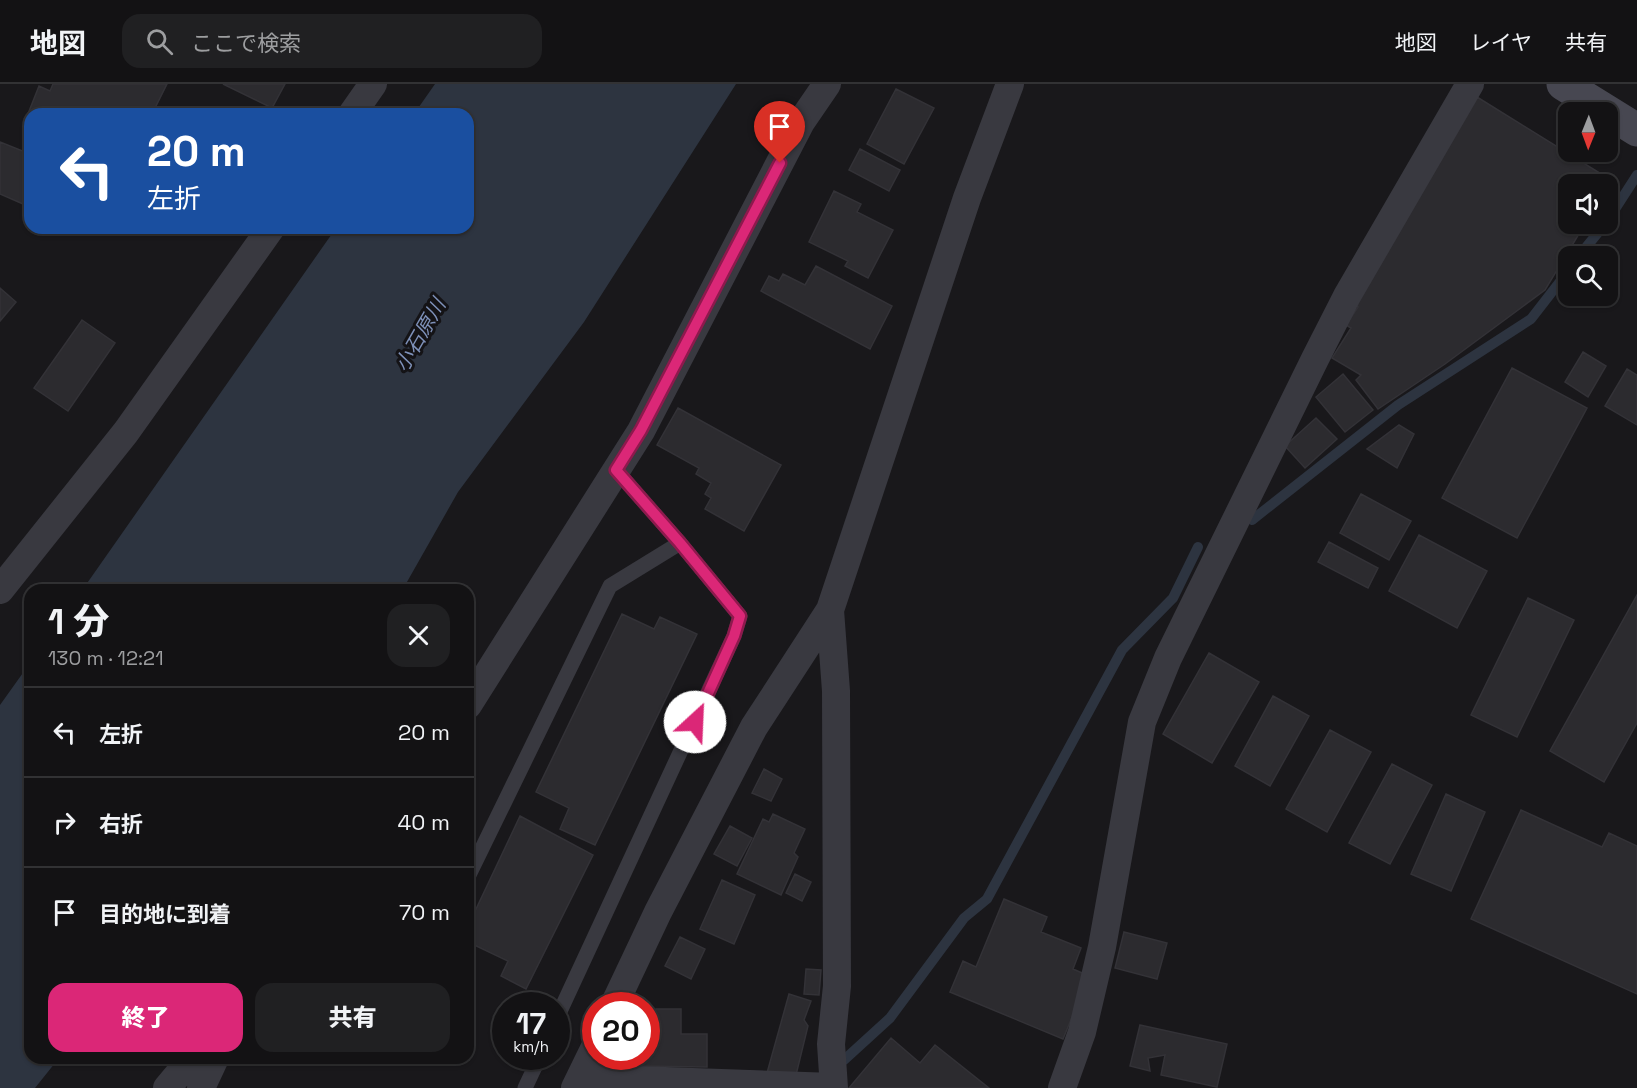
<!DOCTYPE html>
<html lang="ja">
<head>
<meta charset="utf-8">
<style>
	body { margin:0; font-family:"Space Grotesk","Noto Sans JP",sans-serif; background:#202022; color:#f1f3f6; height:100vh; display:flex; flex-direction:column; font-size:22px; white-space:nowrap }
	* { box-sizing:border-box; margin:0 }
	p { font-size:20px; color:#9d9ea0 }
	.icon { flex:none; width:33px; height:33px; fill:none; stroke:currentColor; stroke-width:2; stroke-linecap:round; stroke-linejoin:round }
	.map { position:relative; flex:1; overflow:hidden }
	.details { position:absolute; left:24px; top:500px; width:450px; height:480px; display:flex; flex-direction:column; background:#131214; border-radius:18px; box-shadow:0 2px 4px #0004,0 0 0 2px #323234 }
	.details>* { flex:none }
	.hud { position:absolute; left:24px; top:24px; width:450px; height:126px; border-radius:18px; box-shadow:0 2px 4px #0004,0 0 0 2px #323234; background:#1a4fa0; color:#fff; overflow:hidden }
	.needle { width:39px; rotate:181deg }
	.controls { position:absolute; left:1558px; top:18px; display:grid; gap:12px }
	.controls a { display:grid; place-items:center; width:60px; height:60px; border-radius:12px; background:#131214; box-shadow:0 2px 4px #0004,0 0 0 2px #323234; font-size:30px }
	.speed { position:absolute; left:492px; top:908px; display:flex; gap:12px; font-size:30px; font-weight:700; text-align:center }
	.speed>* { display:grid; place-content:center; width:78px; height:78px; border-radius:50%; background:#131214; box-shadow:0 2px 4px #0004,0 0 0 2px #323234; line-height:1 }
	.speed small { font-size:15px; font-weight:400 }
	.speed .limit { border:9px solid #d22; background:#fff; color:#111 }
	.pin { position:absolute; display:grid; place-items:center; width:51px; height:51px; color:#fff; margin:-62px -26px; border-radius:50% 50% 50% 0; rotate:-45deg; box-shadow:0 0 6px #0007 }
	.pin .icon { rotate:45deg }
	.me { position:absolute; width:66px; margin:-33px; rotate:25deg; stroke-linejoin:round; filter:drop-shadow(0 0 4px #0008) }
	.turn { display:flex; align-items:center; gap:21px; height:126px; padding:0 24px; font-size:27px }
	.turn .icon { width:78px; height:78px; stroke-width:2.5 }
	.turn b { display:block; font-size:42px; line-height:51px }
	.round { display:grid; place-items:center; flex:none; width:63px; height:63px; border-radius:18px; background:#202022 }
	.headline { display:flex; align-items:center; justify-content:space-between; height:102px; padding:0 24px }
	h1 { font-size:36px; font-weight:800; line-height:45px }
	.cta { display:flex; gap:12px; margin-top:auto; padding:12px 24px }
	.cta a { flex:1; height:69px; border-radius:18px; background:#db2777; color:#fff; font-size:24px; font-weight:800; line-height:69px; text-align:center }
	.cta a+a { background:#202022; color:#f1f3f6 }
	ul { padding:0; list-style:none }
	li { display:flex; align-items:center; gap:18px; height:90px; padding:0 24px; border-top:2px solid #323234 }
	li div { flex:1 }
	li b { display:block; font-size:22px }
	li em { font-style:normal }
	header { display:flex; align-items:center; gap:36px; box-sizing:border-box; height:84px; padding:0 30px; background:#131214; border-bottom:2px solid #323234 }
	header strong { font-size:28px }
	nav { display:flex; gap:33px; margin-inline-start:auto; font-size:21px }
	.search { width:420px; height:54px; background:#202022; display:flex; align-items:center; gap:15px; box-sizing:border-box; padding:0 21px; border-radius:18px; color:#9d9ea0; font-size:22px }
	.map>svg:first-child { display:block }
	.water { fill:#2d3440 }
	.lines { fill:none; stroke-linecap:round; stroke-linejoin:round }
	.stream { stroke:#2d3440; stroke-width:10 }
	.building { fill:#2c2b2f; stroke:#333237; stroke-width:1.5 }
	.service { stroke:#393940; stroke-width:15 }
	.minor { stroke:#393940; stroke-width:28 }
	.secondary { stroke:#474751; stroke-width:33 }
	.route-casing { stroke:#8e194d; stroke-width:15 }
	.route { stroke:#db2777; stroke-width:10 }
	.labels { text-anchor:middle; stroke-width:6; stroke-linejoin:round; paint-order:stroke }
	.water-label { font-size:20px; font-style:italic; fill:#7e91b9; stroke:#141316 }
</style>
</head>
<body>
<header>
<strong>地図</strong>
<div class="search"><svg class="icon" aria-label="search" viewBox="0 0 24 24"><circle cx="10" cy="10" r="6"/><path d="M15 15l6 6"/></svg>ここで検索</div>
<nav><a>地図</a><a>レイヤ</a><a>共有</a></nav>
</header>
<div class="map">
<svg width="1637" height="1004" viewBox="0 0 1637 1004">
	<rect width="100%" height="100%" fill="#19181b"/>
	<path class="water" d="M 435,0 L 736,0 L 584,238 L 458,408 L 403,505 L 83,505 L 336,144 L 468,144 L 468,30 L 414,30 Z
		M 30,579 L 30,974 L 59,974 L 35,1004 L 0,1004 L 0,621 Z"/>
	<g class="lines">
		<path class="stream" d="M 1608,136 L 1637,91
			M 1579,172 L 1605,140
			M 1252,436 L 1398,321 L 1531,235 L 1569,186
			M 844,976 L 890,934 L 964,834 L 987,815 L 1122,566 L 1173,514 L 1198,463"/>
	</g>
	<path class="building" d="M 53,0 L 167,0 L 152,30 L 30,30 L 30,43 L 24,40 L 39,2 L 50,7 Z
		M 223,0 L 285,0 L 272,24 Z
		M 896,5 L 934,24 L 904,80 L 867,60 Z
		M 1477,13 L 1611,96 L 1608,101 L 1569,100 L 1569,140 L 1585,140 L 1545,206 L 1445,280 L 1378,325 L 1356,296 L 1361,291 L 1332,274 L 1351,244 L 1346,241 L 1358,223 L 1353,220 Z
		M 0,58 L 30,70 L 30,123 L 0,110 Z
		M 860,65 L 900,86 L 889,107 L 849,86 Z
		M 834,107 L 861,120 L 857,128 L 893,146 L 868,194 L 845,182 L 848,177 L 809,158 Z
		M 816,182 L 892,222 L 870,265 L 761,207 L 769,192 L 779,197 L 783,190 L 805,201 Z
		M 0,204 L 16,218 L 0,237 Z
		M 82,236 L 115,259 L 68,327 L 34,304 Z
		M 1583,268 L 1606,282 L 1588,313 L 1565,298 Z
		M 1512,284 L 1587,324 L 1517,454 L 1442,414 Z
		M 1627,285 L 1637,291 L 1637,341 L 1605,322 Z
		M 1343,290 L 1373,326 L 1345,348 L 1316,313 Z
		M 678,324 L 781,381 L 744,447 L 705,425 L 711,414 L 705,410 L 711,399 L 696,390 L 699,384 L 657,361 Z
		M 1316,334 L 1337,355 L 1305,384 L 1285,362 Z
		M 1399,341 L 1414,350 L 1397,384 L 1367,365 Z
		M 1361,410 L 1411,437 L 1389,476 L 1340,449 Z
		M 1419,451 L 1487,487 L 1457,544 L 1389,507 Z
		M 1329,458 L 1378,484 L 1368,504 L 1318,478 Z
		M 1637,511 L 1637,639 L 1604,698 L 1550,667 Z
		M 1528,514 L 1574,536 L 1517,653 L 1471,631 Z
		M 622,530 L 654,545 L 660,533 L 697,550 L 595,761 L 560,745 L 569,724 L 536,708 Z
		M 1209,569 L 1259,598 L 1212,679 L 1163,650 Z
		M 1273,612 L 1309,632 L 1270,702 L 1235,682 Z
		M 1330,646 L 1371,668 L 1327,748 L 1286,725 Z
		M 1392,680 L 1432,701 L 1390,780 L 1349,759 Z
		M 764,685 L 782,695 L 771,717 L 752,709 Z
		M 1446,710 L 1485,728 L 1451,807 L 1411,790 Z
		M 1521,726 L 1602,763 L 1609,749 L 1637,762 L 1637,910 L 1471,835 Z
		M 773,730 L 805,745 L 794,769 L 798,773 L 781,811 L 737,790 L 763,735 L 769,738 Z
		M 520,732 L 593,771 L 526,905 L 501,892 L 508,877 L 468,858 L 468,842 Z
		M 730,742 L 752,754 L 737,782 L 714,770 Z
		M 795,790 L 811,798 L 802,817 L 786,809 Z
		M 722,796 L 755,811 L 734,860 L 700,845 Z
		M 1004,815 L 1047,833 L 1041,848 L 1081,864 L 1073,885 L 1089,892 L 1063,955 L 950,908 L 963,877 L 976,883 Z
		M 1124,848 L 1167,859 L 1157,895 L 1115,884 Z
		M 680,853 L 705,865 L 691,895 L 665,882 Z
		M 806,885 L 821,886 L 819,911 L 804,910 Z
		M 789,910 L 811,917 L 804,936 L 808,942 L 795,995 L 767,989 Z
		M 656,925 L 681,925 L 681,950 L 707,950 L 707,983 L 642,982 L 642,972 L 646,972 L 646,931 Z
		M 1140,941 L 1227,960 L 1217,1003 L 1161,991 L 1165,971 L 1148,974 L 1150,987 L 1130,982 Z
		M 891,954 L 920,979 L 935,961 L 989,1004 L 849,1004 Z"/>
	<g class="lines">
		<path class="service" d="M 468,793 L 610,502 L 680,459
			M 556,936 L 734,552 L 740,532 L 680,459 L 616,386
			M 525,1004 L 540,972"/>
		<path class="minor" d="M 352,30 L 373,0
			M 0,506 L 126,348 L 271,144
			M 830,526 L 836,607 L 837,902 L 831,960 L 834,1004
			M 468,621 L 641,347 L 801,38 L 827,0
			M 614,921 L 658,828 L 754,643 L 830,526 L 967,114 L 1010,0
			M 580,994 L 834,1003
			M 167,1004 L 192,974
			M 201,1004 L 215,974
			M 575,1004 L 596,961
			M 1062,1004 L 1082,948 L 1102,863 L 1142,638 L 1168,574 L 1315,275 L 1347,212 L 1470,0"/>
		<path class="secondary" d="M 1563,0 L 1637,46"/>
	</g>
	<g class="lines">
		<defs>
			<path id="route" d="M 695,638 L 734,552 L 740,532 L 680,459 L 616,386 L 641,346 L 780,79"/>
		</defs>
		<use href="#route" class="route-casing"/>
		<use href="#route" class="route"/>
	</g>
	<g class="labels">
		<g class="water-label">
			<text transform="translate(420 251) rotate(-60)" y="7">小石原川</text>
		</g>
	</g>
</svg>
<div class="controls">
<a><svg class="needle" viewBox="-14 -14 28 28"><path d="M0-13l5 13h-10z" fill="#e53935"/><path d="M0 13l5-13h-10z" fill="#9d9ea0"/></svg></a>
<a><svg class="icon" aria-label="sound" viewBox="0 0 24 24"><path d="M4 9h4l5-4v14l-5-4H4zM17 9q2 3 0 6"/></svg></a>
<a><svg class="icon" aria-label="search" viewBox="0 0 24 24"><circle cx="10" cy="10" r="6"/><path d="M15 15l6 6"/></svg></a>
</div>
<div class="speed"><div>17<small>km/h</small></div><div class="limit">20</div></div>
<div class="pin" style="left:780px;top:79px;background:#d93025"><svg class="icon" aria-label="arrive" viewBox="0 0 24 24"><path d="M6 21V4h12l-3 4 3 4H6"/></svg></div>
<svg class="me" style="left:695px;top:638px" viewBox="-20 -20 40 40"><circle r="19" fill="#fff"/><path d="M0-13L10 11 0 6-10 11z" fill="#db2777"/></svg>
<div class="hud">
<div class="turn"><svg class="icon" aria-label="left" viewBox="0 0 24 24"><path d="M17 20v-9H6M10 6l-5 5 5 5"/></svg><div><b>20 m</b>左折</div></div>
</div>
<section class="details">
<div class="headline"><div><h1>1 分</h1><p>130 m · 12:21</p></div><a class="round"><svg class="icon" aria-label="close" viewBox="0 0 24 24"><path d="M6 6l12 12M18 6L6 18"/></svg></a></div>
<ul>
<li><svg class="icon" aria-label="left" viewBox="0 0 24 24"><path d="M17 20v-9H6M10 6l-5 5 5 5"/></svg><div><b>左折</b></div><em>20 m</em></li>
<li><svg class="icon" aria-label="right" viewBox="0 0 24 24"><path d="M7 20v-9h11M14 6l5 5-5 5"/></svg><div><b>右折</b></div><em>40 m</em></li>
<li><svg class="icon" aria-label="arrive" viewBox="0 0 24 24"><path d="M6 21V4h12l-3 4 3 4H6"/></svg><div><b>目的地に到着</b></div><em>70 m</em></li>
</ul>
<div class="cta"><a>終了</a><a>共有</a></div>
</section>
</div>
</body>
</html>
